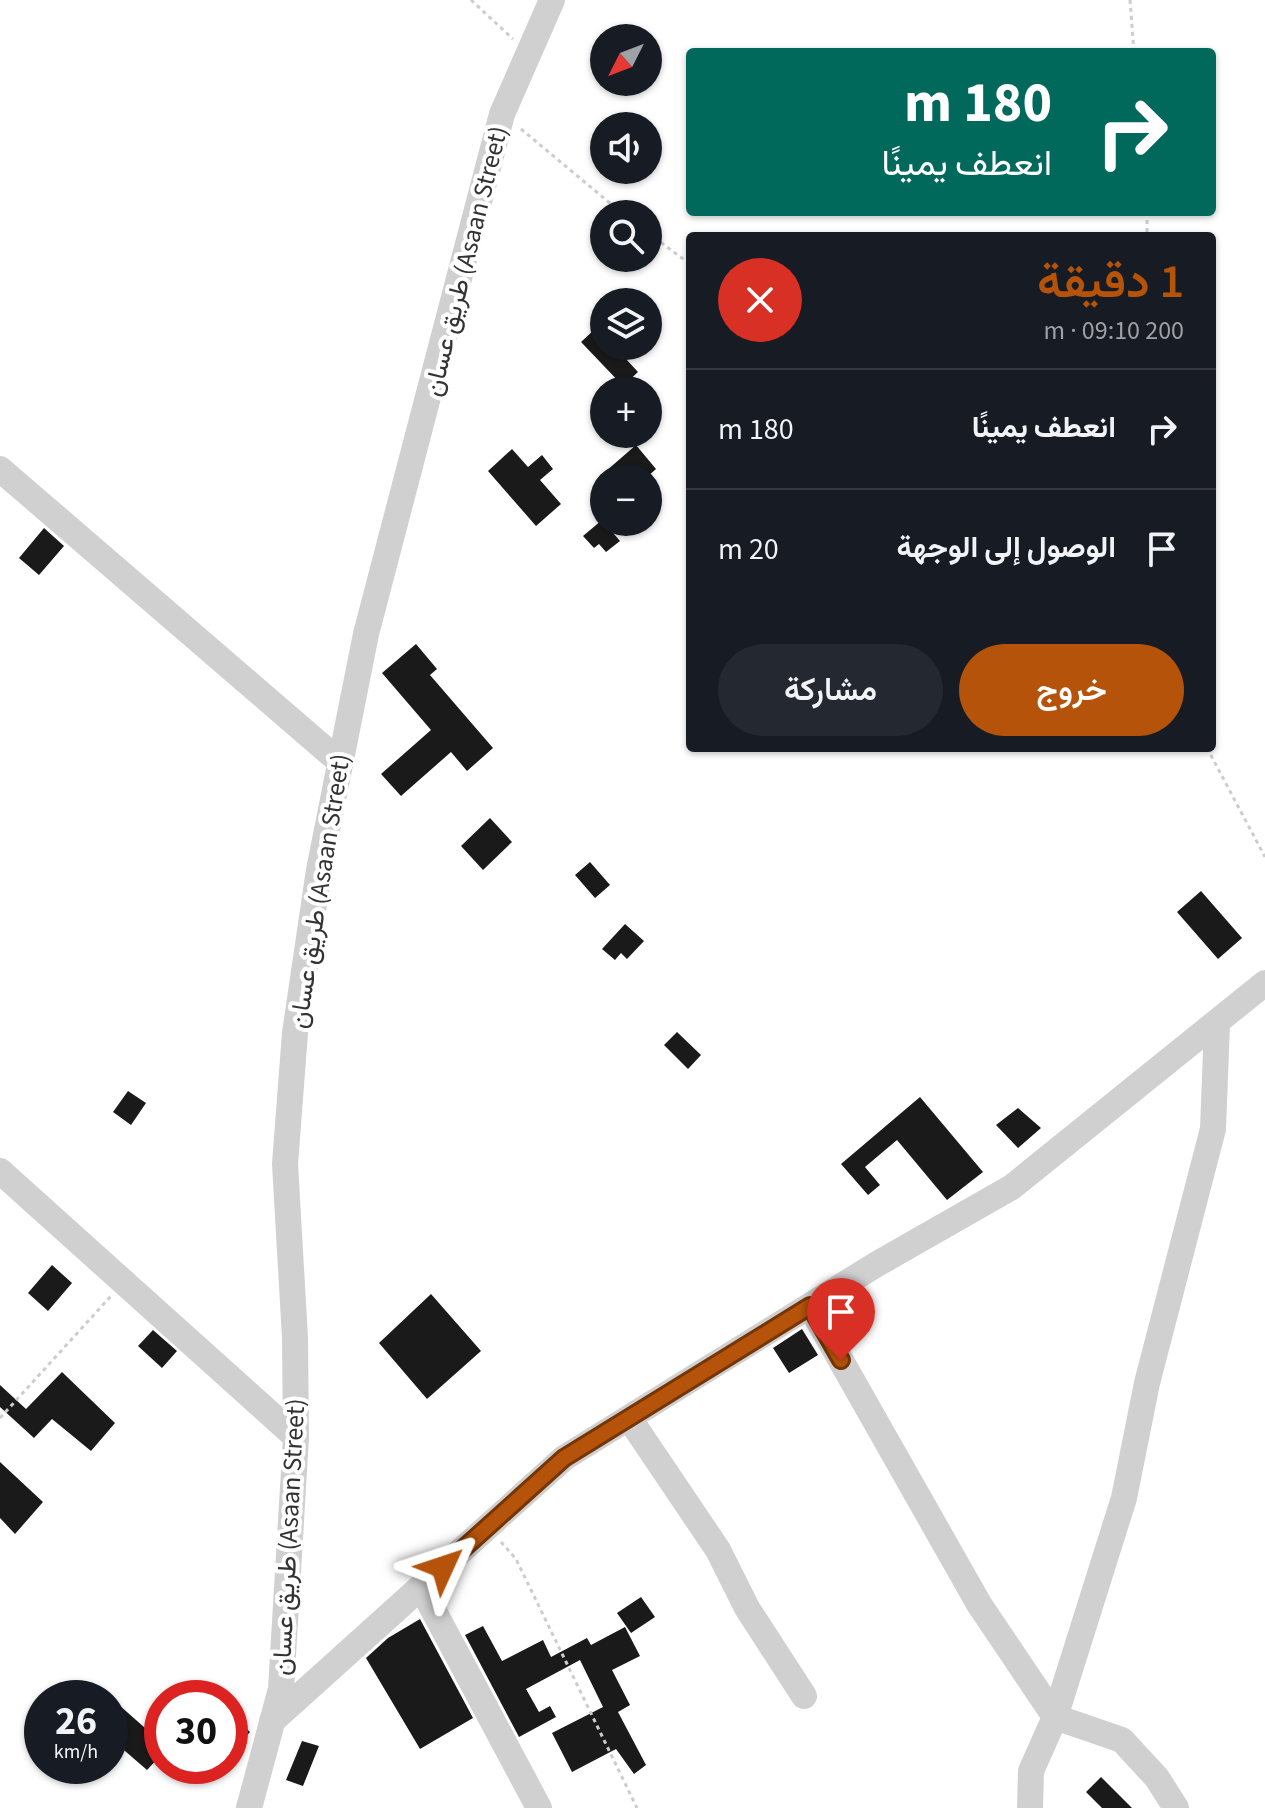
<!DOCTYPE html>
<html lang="ar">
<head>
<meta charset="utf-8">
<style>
	body { margin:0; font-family:"Source Sans 3",Vazirmatn,sans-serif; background:#242831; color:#f1f3f6; direction:rtl; height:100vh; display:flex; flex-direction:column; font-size:30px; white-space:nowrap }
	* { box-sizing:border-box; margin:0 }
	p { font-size:26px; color:#9ea1a6 }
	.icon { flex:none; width:44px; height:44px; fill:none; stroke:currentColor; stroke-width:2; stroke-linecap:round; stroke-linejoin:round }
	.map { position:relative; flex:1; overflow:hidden; direction:ltr }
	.details { position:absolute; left:686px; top:232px; width:530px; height:520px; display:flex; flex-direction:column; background:#171b24; border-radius:8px; box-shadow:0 2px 6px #0004; direction:rtl }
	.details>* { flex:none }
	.guide { position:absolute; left:686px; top:48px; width:530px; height:168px; border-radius:8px; box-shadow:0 2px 6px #0004; direction:rtl; background:#00695c; color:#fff; overflow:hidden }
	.needle { width:52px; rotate:228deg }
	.fabs { position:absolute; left:590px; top:24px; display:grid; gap:16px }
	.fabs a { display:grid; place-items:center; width:72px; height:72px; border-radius:50%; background:#171b24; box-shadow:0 2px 6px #0004; font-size:40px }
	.speed { position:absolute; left:24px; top:1680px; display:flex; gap:16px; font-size:40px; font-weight:700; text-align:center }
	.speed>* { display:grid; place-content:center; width:104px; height:104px; border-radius:50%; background:#171b24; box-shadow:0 2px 6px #0004; line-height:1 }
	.speed small { font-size:20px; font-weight:400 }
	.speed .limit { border:12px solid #d22; background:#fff; color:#111 }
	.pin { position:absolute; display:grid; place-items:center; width:68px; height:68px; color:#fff; margin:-82px -34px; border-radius:50% 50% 50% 0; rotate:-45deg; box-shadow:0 0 8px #0007 }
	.pin .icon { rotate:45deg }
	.me { position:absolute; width:88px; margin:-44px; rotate:48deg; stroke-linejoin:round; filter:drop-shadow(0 0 6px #0008) }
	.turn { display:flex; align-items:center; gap:28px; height:168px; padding:0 32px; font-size:36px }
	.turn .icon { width:104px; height:104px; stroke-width:2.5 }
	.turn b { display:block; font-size:56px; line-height:68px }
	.round { display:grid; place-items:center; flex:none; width:84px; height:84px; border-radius:42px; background:#242831 }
	.head { display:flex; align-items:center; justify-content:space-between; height:136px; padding:0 32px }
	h1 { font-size:48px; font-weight:600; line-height:60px; color:#b45309 }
	.action { display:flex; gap:16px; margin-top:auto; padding:16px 32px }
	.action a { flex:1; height:92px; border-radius:48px; background:#b45309; color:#fff; font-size:32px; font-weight:600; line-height:92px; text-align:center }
	.action a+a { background:#242831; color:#f1f3f6 }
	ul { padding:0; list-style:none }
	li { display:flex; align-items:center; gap:24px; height:120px; padding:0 32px; border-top:2px solid #363941 }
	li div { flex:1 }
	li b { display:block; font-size:30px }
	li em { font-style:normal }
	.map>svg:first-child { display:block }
	.building { fill:#1a1a1a }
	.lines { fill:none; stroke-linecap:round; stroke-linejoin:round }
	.path { stroke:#cdcdcd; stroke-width:3; stroke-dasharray:4 4; stroke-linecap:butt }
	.minor { stroke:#d0d0d0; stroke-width:26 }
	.route-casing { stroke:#753606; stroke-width:20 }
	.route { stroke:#b45309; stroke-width:14 }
	.labels { text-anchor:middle; stroke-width:8; stroke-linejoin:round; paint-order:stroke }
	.street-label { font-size:26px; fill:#333; stroke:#fff }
</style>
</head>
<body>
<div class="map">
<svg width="1265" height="1808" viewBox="0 0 1265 1808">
	<rect width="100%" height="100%" fill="#fff"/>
	<path class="building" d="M 596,328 L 604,336 L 604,346 L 614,346 L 638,372 L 623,386 L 581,342 Z
		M 636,445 L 656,469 L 646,478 L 598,478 Z
		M 512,449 L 528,467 L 542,455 L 553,469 L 540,480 L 561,504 L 536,526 L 488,471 Z
		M 602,520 L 620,541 L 606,552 L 599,544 L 594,548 L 583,536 Z
		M 44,528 L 64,546 L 39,575 L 19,558 Z
		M 416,644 L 437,669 L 430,675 L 493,748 L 467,771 L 451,752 L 401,796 L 381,774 L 431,730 L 382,673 Z
		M 490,818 L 512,842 L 483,870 L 461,846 Z
		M 590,862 L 610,885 L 595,898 L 575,875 Z
		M 1201,891 L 1242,938 L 1218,959 L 1177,912 Z
		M 625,924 L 644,941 L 627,959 L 621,953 L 615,960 L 602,949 Z
		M 677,1032 L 701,1055 L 688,1069 L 664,1045 Z
		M 128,1091 L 146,1103 L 131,1125 L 113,1112 Z
		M 920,1097 L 983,1172 L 947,1200 L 897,1140 L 865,1167 L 880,1185 L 868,1195 L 841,1164 Z
		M 1018,1108 L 1041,1128 L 1018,1148 L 996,1125 Z
		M 52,1265 L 72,1283 L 48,1311 L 28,1293 Z
		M 431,1294 L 481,1351 L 427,1399 L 379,1343 Z
		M 802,1329 L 818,1355 L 789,1373 L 773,1348 Z
		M 153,1330 L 177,1351 L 162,1368 L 138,1346 Z
		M 62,1372 L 115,1423 L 91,1451 L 52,1419 L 34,1438 L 0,1407 L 0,1385 L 26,1409 Z
		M 0,1462 L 43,1502 L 15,1534 L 0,1518 Z
		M 641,1597 L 655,1617 L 631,1633 L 617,1613 Z
		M 420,1619 L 473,1718 L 420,1749 L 366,1658 L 388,1638 Z
		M 483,1626 L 502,1661 L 543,1640 L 551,1657 L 587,1638 L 591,1645 L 625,1627 L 640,1656 L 612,1670 L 630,1705 L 618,1712 L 646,1765 L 634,1774 L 616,1749 L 572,1772 L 552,1733 L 603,1707 L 580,1660 L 526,1689 L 539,1712 L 550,1706 L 556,1717 L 519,1737 L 465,1635 Z
		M 110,1697 L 162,1743 L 162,1754 L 147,1770 L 110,1738 Z
		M 230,1714 L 250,1732 L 230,1754 Z
		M 302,1741 L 319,1746 L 303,1786 L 286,1780 Z
		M 1101,1777 L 1132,1808 L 1102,1808 L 1086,1792 Z"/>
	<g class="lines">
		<path class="path" d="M 471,0 L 513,39
			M 1130,0 L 1134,52
			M 521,129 L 623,214
			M 1147,212 L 1147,236
			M 648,233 L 690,264
			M 1207,748 L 1265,857
			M 0,1418 L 111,1296
			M 501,1542 L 516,1559 L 637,1808"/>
		<path class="minor" d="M 0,469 L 340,762
			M 0,1171 L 296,1437
			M 810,1306 L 979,1604 L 1055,1717 L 1122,1740 L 1157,1778 L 1176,1808
			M 629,1418 L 718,1550 L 747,1608 L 804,1696
			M 421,1587 L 539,1808
			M 272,1721 L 564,1458 L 877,1264 L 1012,1187 L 1265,983
			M 249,1808 L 281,1689 L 296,1437 L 295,1338 L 285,1164 L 295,1033 L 319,870 L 366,634 L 502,114 L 552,0
			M 1030,1808 L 1031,1771 L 1055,1717 L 1124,1498 L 1147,1383 L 1213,1129 L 1217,1024"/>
	</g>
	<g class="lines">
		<defs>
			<path id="route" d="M 443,1567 L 564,1458 L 810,1306 L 841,1360"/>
		</defs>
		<use href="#route" class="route-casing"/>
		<use href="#route" class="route"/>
	</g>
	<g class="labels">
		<g class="street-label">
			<text transform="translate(465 261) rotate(-76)" y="9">طريق عسان (Asaan Street)</text>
			<text transform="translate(319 891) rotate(-81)" y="9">طريق عسان (Asaan Street)</text>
			<text transform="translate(288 1537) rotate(-87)" y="9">طريق عسان (Asaan Street)</text>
		</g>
	</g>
</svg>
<div class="fabs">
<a><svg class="needle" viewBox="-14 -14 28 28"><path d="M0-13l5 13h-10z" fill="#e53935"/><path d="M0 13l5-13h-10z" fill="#9ea1a6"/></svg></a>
<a><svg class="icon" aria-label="sound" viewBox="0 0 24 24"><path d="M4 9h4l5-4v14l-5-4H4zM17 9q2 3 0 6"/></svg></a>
<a><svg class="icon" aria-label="search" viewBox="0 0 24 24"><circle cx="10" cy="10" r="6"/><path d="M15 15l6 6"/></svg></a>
<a><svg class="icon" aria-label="layers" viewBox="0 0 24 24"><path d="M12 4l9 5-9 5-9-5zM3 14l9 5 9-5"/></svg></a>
<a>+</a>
<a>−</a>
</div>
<div class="speed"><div>26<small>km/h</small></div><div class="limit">30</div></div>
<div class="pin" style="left:841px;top:1360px;background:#d93025"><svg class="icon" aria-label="arrive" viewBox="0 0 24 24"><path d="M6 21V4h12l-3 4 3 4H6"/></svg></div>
<svg class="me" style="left:443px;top:1567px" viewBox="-20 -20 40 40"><path d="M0-17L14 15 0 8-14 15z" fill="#b45309" stroke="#fff" stroke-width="4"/></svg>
<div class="guide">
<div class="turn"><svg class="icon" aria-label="right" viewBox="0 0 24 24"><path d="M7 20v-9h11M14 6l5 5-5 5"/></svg><div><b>180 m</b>انعطف يمينًا</div></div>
</div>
<section class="details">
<div class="head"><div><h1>1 دقيقة</h1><p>200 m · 09:10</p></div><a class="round" style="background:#d93025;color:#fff"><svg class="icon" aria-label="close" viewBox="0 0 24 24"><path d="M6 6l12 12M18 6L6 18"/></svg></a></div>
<ul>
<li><svg class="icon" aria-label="right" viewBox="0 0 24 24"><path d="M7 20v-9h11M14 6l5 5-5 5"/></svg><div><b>انعطف يمينًا</b></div><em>180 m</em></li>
<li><svg class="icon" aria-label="arrive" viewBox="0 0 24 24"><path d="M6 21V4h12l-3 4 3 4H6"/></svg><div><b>الوصول إلى الوجهة</b></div><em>20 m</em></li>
</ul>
<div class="action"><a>خروج</a><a>مشاركة</a></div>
</section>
</div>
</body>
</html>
